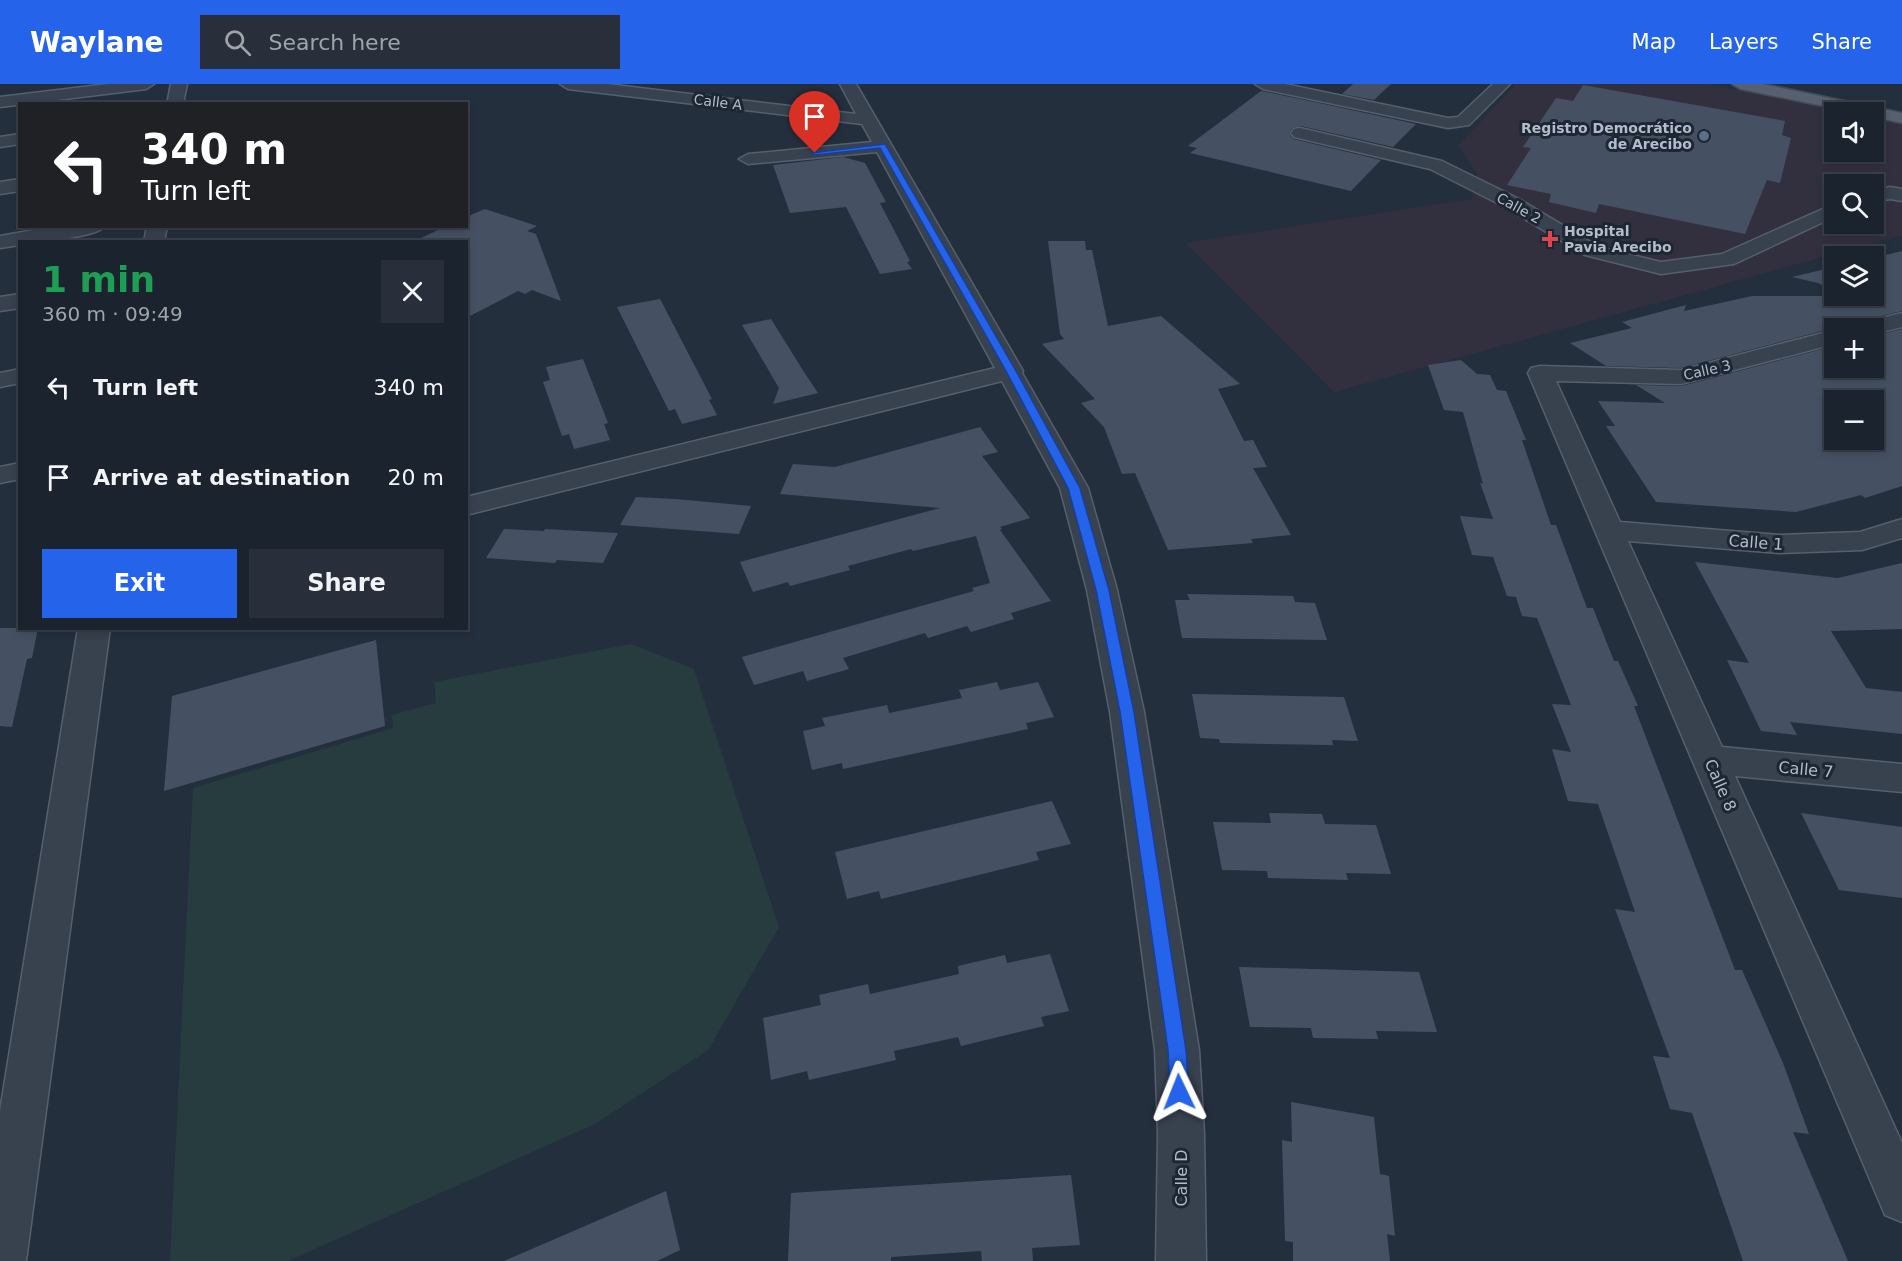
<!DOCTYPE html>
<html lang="en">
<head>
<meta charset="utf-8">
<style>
	body { margin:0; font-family:"DejaVu Sans",sans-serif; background:#282f3a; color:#f1f3f6; height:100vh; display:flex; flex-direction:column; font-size:22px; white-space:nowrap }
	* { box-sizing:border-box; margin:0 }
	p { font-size:20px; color:#a0a4aa }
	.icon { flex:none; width:33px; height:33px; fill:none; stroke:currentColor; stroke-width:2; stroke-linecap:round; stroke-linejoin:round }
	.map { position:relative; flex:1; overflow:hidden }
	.sheet { position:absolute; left:18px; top:156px; width:450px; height:390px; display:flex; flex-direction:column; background:#1b232e; border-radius:0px; box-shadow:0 3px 9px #0003,0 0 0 2px #39404a }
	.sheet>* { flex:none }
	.top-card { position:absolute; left:18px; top:18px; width:450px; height:126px; border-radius:0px; box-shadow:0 3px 9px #0003,0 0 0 2px #39404a; background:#202124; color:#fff; overflow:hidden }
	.fabs { position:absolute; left:1824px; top:18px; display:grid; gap:12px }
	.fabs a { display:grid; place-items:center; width:60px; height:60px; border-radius:0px; background:#1b232e; box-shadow:0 3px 9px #0003,0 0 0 2px #39404a; font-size:30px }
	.pin { position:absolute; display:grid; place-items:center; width:51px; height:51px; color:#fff; margin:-62px -26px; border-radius:50% 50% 50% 0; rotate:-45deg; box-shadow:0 0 6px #0007 }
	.pin .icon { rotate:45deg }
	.me { position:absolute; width:66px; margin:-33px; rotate:358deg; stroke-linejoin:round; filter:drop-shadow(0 0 4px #0008) }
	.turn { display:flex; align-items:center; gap:21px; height:126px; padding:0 24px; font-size:27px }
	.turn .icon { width:78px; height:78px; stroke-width:2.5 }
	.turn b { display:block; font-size:42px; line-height:51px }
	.round { display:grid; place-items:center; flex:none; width:63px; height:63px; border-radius:0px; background:#282f3a }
	.overview { display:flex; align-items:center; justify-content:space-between; height:102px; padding:0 24px }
	h1 { font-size:36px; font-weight:700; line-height:45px; color:#1e9e55 }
	.action { display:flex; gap:12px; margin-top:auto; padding:12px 24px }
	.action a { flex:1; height:69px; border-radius:0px; background:#2563eb; color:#fff; font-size:24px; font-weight:700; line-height:69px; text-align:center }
	.action a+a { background:#282f3a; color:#f1f3f6 }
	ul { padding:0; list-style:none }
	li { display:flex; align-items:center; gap:18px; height:90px; padding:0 24px }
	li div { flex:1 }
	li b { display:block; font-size:22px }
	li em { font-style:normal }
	header { display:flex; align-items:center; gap:36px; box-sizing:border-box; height:84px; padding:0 30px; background:#2563eb; color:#fff }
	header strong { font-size:28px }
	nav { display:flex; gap:33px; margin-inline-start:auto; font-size:21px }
	.search { width:420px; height:54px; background:#282f3a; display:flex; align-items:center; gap:15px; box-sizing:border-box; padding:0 21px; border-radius:0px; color:#a0a4aa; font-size:22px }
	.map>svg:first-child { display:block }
	.medical { fill:#32303f; fill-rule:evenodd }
	.green { fill:#263c3f }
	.building { fill:#455162; fill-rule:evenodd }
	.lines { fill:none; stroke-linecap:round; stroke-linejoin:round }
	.minor-casing { stroke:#565f6c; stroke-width:3 }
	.tertiary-casing { stroke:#565f6c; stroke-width:3 }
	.primary-casing { stroke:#414a57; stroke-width:3 }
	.minor { fill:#38414e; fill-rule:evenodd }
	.tertiary { fill:#38414e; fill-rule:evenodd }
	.primary { fill:#56606e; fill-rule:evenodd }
	.route { fill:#2563eb; stroke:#184099; stroke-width:1.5 }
	.service-dot { fill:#5c6f8a; stroke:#1d2633; stroke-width:2 }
	.health-dot { fill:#e0444e; stroke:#1d2633; stroke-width:2 }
	.labels { text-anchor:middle; stroke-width:6; stroke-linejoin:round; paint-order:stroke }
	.far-street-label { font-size:14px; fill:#b4bcc9; stroke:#1d2633 }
	.far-poi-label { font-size:14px; font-weight:bold; fill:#b4bcc9; stroke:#1d2633; text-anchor:end }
	.street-label { font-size:16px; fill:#b4bcc9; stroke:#1d2633 }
</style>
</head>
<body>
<header>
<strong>Waylane</strong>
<div class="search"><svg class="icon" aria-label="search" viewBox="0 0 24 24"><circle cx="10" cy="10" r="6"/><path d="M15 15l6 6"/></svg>Search here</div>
<nav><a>Map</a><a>Layers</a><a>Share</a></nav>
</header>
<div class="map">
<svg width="1902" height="1177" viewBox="0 0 1902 1177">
	<rect width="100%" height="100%" fill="#242f3e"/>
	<path class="medical" d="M 1516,0 L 1705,0 L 1860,28 L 1834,28 L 1834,68 L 1874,68 L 1874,31 L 1902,38 L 1902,151 L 1334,308 L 1186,159 L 1472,115 L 1477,89 L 1458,62 ZM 1834,100 L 1874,100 L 1874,140 L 1834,140 Z"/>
	<path class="green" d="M 631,560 L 694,585 L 779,843 L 708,966 L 595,1040 L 288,1177 L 170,1177 L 193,704 L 393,644 L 392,631 L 436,619 L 434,598 Z"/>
	<path class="building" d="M 1353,0 L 1391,0 L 1374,16 L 1342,10 Z
		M 1583,1 L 1785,37 L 1782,51 L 1791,54 L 1780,99 L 1767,96 L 1745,150 L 1599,120 L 1596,129 L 1549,118 L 1551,110 L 1507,101 L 1531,64 L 1523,63 L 1556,14 L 1573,17 Z
		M 1261,7 L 1324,20 L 1416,40 L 1393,63 L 1301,42 L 1292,44 L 1289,49 L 1293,55 L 1381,76 L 1351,107 L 1190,69 L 1197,64 L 1188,62 Z
		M 843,73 L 865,79 L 886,118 L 880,119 L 910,177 L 907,178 L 912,185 L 880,190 L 846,123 L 790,129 L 773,81 Z
		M 485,125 L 537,142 L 527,147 L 536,150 L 561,217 L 532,206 L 525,210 L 518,207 L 466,234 L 466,158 L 413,158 L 446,142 L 466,142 L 466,133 Z
		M 1048,157 L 1085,157 L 1086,166 L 1092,166 L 1108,242 L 1161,232 L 1240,300 L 1218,305 L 1244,357 L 1253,356 L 1267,383 L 1253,384 L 1291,451 L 1251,455 L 1253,459 L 1168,466 L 1135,389 L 1122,390 L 1104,343 L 1081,319 L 1095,315 L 1042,260 L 1064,255 L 1060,250 Z
		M 1902,167 L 1902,227 L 1859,237 L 1855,244 L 1833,244 L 1681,284 L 1606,282 L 1570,259 L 1632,244 L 1622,238 L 1686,221 L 1684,227 L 1752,212 L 1874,212 L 1874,174 Z
		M 1834,183 L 1834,207 L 1818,199 L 1792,193 Z
		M 660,215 L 712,315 L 709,316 L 717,331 L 682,340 L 675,325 L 669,327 L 617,223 Z
		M 771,235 L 804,288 L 818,309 L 773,320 L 779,304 L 742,241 Z
		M 1902,245 L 1902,402 L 1865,414 L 1861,411 L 1796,428 L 1656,418 L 1606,342 L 1615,342 L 1598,317 L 1665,319 L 1636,301 L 1682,302 L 1834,262 L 1834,284 L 1874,284 L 1874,252 ZM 1834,316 L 1874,316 L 1874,356 L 1834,356 Z
		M 583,275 L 608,339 L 604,340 L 610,356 L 574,365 L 569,350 L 562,352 L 543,298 L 550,296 L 546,283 Z
		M 1461,276 L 1477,290 L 1490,291 L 1497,306 L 1506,307 L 1526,356 L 1522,356 L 1551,441 L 1556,441 L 1587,524 L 1593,524 L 1614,577 L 1618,577 L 1638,622 L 1634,622 L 1735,886 L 1742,886 L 1783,979 L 1809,1050 L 1793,1048 L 1848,1177 L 1743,1177 L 1692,1029 L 1670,1025 L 1653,972 L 1670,974 L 1615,825 L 1635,828 L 1598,720 L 1568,717 L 1552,665 L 1571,668 L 1552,620 L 1571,621 L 1537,534 L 1522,532 L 1516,513 L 1507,512 L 1493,473 L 1472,471 L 1460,432 L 1493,435 L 1480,399 L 1483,400 L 1463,328 L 1444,326 L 1428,281 Z
		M 980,343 L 998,368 L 982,372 L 1030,434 L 1000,443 L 1002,445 L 1000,446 L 1051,517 L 1011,529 L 1014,535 L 971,548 L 967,542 L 928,554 L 925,549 L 843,574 L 849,585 L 807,597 L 803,587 L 754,601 L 742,573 L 974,507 L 972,504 L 990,499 L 976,452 L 913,467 L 911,465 L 848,482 L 850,486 L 790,502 L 788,498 L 753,508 L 740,478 L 940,424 L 780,410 L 793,380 L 835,383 Z
		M 636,413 L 675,415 L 751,422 L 739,450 L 620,441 Z
		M 504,445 L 544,447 L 545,445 L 618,449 L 603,479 L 557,476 L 555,479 L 486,474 Z
		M 1695,478 L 1838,494 L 1902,479 L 1902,545 L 1831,547 L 1866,604 L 1902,608 L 1902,650 L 1790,638 L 1797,651 L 1761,647 L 1727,576 L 1749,579 Z
		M 1187,510 L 1293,512 L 1295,518 L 1315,519 L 1327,556 L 1182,554 L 1175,516 L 1190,516 Z
		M 0,544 L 38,544 L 32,574 L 27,575 L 12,643 L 0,642 Z
		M 376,556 L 385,642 L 164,707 L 172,612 Z
		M 997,598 L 1000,606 L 1038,598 L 1054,633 L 1026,639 L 1028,645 L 843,685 L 842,679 L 812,686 L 803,647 L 825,642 L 822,634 L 887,621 L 889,629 L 962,614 L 959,606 Z
		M 1192,610 L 1344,613 L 1358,657 L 1332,656 L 1333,661 L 1266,660 L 1220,659 L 1219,655 L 1200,654 Z
		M 1052,717 L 1071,760 L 1036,768 L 1039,776 L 881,815 L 879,807 L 847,815 L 835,768 Z
		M 1269,729 L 1322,730 L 1325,740 L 1376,741 L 1391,790 L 1346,789 L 1348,796 L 1268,794 L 1267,787 L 1222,786 L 1213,738 L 1271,739 Z
		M 1801,729 L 1902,743 L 1902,814 L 1839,806 Z
		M 1050,870 L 1069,927 L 1041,933 L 1044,942 L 961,962 L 958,953 L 894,967 L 896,976 L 809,996 L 807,987 L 771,996 L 763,934 L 821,921 L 819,911 L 868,900 L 870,910 L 959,890 L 958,882 L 1005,871 L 1007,879 Z
		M 1239,883 L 1419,888 L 1437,948 L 1376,947 L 1378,955 L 1313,954 L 1311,944 L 1250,943 Z
		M 1291,1018 L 1374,1033 L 1380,1090 L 1389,1092 L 1395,1152 L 1387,1150 L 1390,1177 L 1293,1177 L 1293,1158 L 1285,1157 L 1282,1056 L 1292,1058 Z
		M 1071,1091 L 1080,1161 L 1032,1164 L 1033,1177 L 982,1177 L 981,1167 L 891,1173 L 891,1177 L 788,1177 L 791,1109 Z
		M 666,1107 L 680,1166 L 657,1177 L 504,1177 Z"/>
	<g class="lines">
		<defs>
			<path id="minor" d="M 108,0 L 154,0 L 146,5 L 0,23 L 0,13 Z
				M 560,0 L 607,0 L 856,30 L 840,0 L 856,0 L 1023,287 L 1022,289 L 1088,404 L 1117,506 L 1144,628 L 1199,966 L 1204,1050 L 1206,1177 L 1156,1177 L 1158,1050 L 1155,966 L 1110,628 L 1087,506 L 1060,404 L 1002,297 L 466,431 L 466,413 L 995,284 L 877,68 L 748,80 L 739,75 L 748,70 L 872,58 L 862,40 L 568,5 Z
				M 1255,0 L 1285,0 L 1448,34 L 1458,33 L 1493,0 L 1510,0 L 1469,41 L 1448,44 L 1263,5 Z
				M 1300,44 L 1442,77 L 1519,115 L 1599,163 L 1661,178 L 1722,170 L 1834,120 L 1834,133 L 1734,180 L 1661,190 L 1585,171 L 1505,123 L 1430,85 L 1294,53 L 1291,49 L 1294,45 Z
				M 20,50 L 20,60 L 0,63 L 0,53 Z
				M 20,95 L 20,107 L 0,110 L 0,98 Z
				M 1890,103 L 1902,105 L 1902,117 L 1890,115 L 1874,118 L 1874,106 Z
				M 56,142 L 105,142 C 96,154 35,158 20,158 L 20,161 L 0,164 L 0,152 Z
				M 20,210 L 20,224 L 0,227 L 0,213 Z
				M 1902,229 L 1902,243 L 1874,250 L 1874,244 L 1857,244 L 1860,239 Z
				M 1834,246 L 1834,260 L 1681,300 L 1556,297 L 1620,438 L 1780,451 L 1860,448 L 1902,435 L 1902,454 L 1862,466 L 1780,469 L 1628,457 L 1722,663 L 1902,680 L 1902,708 L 1735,692 L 1902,1059 L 1902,1138 L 1885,1131 L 1528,289 L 1531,284 L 1540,282 L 1681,286 Z
				M 20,285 L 20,299 L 0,303 L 0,289 Z
				M 20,379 L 20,395 L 0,399 L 0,383 Z"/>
			<path id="tertiary" d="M 171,0 L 187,0 L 183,20 L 167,20 Z
				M 147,142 L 167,142 L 164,158 L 144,158 Z
				M 78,544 L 110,544 L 26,1177 L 0,1177 L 0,1027 Z"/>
			<path id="primary" d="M 1732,0 L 1763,0 L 1902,29 L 1902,39 L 1874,33 L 1874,28 L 1852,28 L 1740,5 Z"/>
		</defs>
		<use href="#minor" class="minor-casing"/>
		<use href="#tertiary" class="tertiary-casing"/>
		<use href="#primary" class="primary-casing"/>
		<use href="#minor" class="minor"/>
		<use href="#tertiary" class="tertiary"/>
		<use href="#primary" class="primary"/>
	</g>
	<path class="route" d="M 885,60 L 1016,287 L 1080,404 L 1109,506 L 1134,628 L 1186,966 L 1189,1008 L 1186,1015 L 1179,1018 L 1173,1015 L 1170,1008 L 1168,966 L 1120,628 L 1096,506 L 1068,404 L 1006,287 L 880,64 L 815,71 L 811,69 Z"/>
	<circle class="service-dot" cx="1704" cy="52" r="6"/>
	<path class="health-dot" d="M1547 146h6v6h6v6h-6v6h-6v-6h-6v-6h6z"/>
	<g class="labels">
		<g class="far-street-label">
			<text transform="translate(718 18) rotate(7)" y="5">Calle A</text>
			<text transform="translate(1519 124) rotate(29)" y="5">Calle 2</text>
			<text transform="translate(1707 286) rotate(-13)" y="5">Calle 3</text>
		</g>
		<g class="far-poi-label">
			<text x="1692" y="49">Registro Democrático<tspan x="1692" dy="16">de Arecibo</tspan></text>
			<text x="1564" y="152" text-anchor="start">Hospital<tspan x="1564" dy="16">Pavia Arecibo</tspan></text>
		</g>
		<g class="street-label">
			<text transform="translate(1756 458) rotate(4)" y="6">Calle 1</text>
			<text transform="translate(1806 685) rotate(5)" y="6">Calle 7</text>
			<text transform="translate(1721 701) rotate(66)" y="6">Calle 8</text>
			<text transform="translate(1181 1094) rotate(-90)" y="6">Calle D</text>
		</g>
	</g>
</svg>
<div class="fabs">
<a><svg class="icon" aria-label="sound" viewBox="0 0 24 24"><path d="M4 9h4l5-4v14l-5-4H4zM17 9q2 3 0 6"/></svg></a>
<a><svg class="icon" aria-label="search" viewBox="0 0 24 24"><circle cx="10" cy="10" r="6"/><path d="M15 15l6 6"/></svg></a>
<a><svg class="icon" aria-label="layers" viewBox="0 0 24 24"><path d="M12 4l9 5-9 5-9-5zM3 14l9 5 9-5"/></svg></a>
<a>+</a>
<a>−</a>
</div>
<div class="pin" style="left:815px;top:69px;background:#d93025"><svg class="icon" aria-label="arrive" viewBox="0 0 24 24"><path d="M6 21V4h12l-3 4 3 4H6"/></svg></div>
<svg class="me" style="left:1179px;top:1008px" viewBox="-20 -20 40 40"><path d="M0-17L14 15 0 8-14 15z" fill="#2563eb" stroke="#fff" stroke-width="4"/></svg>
<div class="top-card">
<div class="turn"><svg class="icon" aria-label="left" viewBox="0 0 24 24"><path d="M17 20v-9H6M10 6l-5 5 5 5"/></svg><div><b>340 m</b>Turn left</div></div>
</div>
<section class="sheet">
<div class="overview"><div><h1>1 min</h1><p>360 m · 09:49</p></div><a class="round"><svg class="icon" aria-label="close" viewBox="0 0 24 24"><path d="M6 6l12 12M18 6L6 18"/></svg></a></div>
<ul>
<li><svg class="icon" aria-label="left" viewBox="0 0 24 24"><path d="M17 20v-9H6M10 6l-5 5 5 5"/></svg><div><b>Turn left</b></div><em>340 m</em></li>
<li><svg class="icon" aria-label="arrive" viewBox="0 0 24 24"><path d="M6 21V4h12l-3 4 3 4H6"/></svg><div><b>Arrive at destination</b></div><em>20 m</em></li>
</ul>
<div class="action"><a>Exit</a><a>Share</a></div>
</section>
</div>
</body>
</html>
